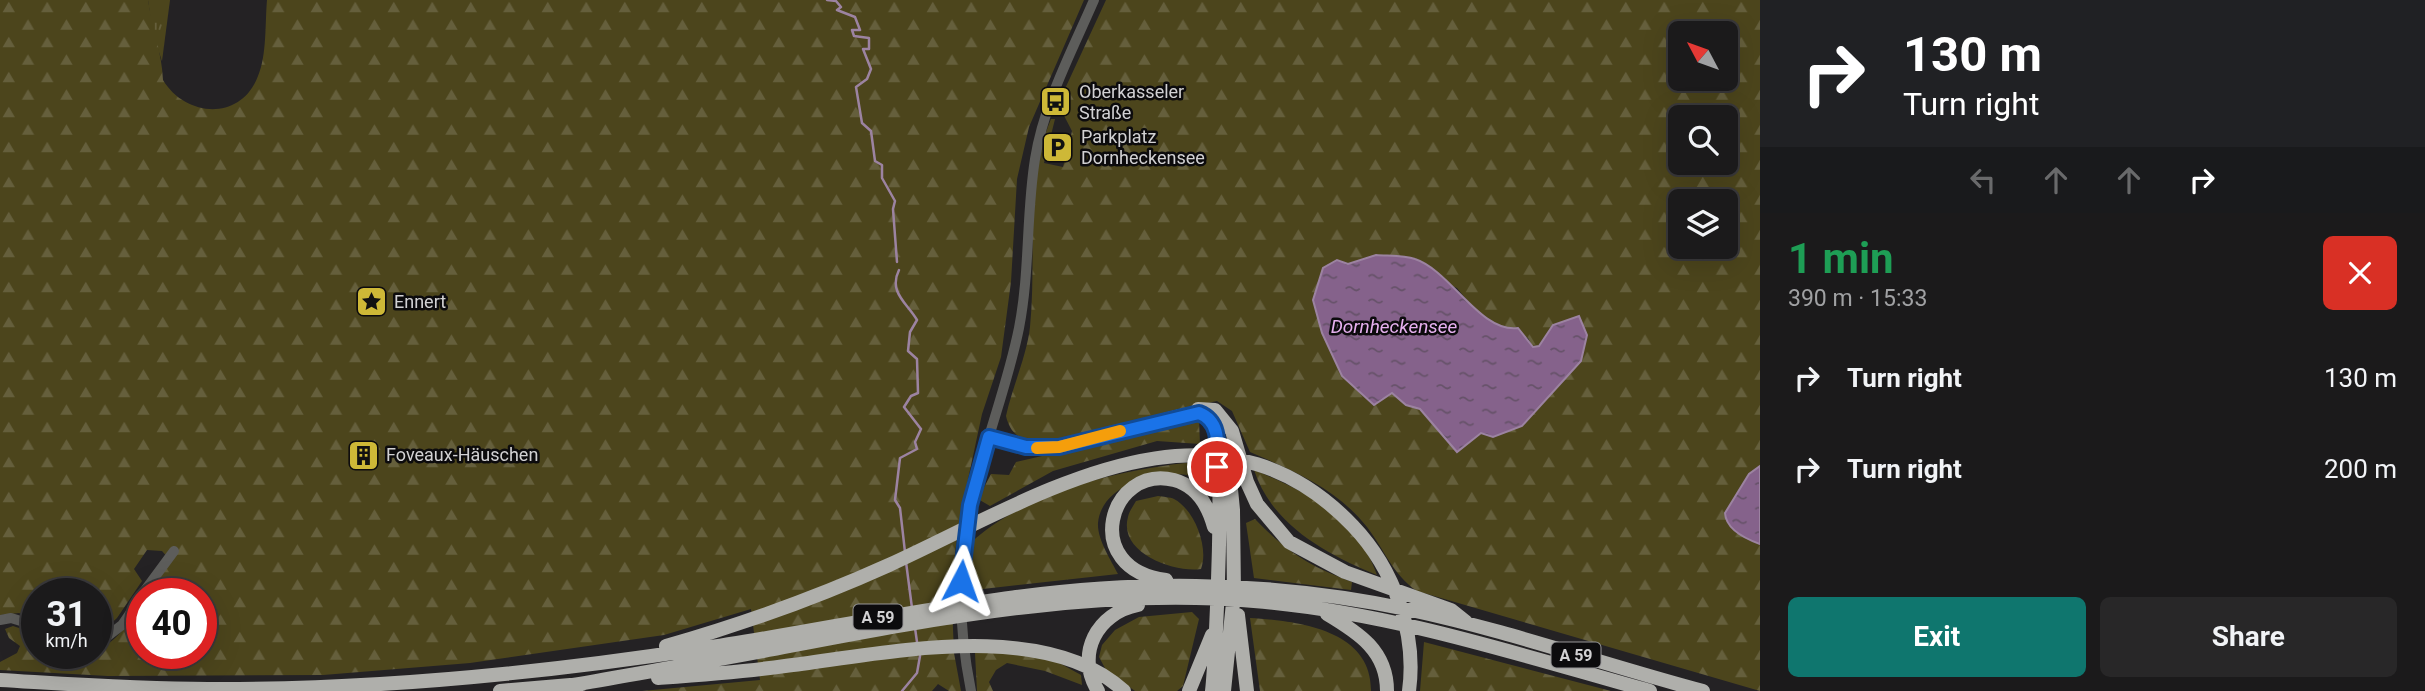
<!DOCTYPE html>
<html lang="en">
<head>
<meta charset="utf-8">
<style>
	body { margin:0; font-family:Roboto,sans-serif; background:#282728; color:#f1f3f6; height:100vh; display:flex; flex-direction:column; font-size:26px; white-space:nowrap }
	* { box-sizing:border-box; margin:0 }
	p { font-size:23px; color:#a0a1a3 }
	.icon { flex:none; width:38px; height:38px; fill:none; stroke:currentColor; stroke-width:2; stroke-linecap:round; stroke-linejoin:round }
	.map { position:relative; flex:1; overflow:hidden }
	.panel { display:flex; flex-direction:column; background:#1b1a1b; width:665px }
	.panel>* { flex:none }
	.hud { background:#202124; color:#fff; overflow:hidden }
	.needle { width:46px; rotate:311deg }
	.controls { position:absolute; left:1668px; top:21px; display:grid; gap:14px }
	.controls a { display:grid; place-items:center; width:70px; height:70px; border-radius:10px; background:#1b1a1b; box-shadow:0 7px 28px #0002,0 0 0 2px #39383a; font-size:35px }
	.speed { position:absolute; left:21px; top:578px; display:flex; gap:14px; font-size:35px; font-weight:700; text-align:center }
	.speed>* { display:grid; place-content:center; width:91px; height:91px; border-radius:50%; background:#1b1a1b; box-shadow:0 7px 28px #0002,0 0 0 2px #39383a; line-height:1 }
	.speed small { font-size:18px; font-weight:400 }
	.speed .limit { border:10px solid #d22; background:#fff; color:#111 }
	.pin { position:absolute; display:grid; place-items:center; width:60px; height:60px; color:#fff; margin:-30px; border:4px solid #fff; border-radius:50%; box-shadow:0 2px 7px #0007 }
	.me { position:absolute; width:77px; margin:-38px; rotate:4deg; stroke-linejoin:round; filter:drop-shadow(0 0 5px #0008) }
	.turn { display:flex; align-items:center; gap:24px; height:147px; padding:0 28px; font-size:32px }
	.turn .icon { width:91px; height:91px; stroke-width:2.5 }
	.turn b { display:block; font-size:49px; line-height:60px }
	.lanes { display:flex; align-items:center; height:66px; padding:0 28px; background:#0003; justify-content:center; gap:35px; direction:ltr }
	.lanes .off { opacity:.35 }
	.round { display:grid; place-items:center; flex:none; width:74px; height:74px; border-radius:10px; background:#282728 }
	.overview { display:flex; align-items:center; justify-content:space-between; height:119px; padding:0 28px }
	h1 { font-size:42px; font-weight:700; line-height:52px; color:#1e9e55 }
	.primary-button { display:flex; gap:14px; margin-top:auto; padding:14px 28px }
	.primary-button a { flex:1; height:80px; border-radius:10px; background:#0f766e; color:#fff; font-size:28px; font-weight:700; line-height:80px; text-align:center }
	.primary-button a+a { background:#282728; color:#f1f3f6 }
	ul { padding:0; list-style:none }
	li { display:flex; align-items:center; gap:21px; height:91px; padding:0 28px }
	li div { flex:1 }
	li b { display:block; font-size:26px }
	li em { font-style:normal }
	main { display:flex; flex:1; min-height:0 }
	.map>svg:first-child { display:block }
	.grass { fill:url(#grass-tufts) }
	.forest { fill:url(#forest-firs); fill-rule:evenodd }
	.water { fill:url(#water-ripples); stroke:#9c83a1; stroke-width:2 }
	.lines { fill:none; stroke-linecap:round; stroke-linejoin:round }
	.stream { stroke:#9c83a1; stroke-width:2.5 }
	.minor { stroke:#5d5d5b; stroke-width:10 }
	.highway { stroke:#afafab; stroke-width:14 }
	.route-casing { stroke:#114b97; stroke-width:18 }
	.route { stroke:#1a73e8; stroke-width:12 }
	.slow { stroke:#f59e0b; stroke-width:12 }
	.labels { text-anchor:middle; stroke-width:5; stroke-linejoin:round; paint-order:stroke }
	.shield { fill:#0c0b0d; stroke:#979698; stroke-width:2 }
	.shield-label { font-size:16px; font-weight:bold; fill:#d2d1d3 }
	.poi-label { font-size:18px; fill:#d2d1d3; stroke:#0c0b0d; text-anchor:start }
	.water-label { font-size:19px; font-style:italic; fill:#e6b0ef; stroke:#0c0b0d }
</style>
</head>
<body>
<main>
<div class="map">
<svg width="1760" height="691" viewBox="0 0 1760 691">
	<defs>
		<pattern id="grass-tufts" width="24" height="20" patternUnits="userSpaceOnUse" patternTransform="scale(1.75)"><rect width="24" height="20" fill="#4c451c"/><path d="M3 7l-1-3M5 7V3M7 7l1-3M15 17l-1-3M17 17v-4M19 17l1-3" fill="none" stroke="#655f3c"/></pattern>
		<pattern id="forest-firs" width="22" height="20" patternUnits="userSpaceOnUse" patternTransform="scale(1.75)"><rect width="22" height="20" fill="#4c451c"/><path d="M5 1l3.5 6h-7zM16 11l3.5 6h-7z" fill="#655f3c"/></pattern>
		<pattern id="water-ripples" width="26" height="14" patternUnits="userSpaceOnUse" patternTransform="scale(1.75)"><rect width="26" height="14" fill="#85628b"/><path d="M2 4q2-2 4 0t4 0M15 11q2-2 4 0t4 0" fill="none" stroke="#665269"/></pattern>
	</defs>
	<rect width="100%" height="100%" fill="#242224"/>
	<path class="grass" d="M 148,0 L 170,0 L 162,61 L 153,34 Z"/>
	<path class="forest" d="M 0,0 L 148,0 C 152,27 162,53 163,80 C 185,117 241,122 258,76 C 267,55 265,23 267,0 L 1084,0 L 1029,127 L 1017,179 L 1011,282 L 1001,357 L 982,414 L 961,512 L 951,581 L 954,653 L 961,691 L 949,691 L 938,684 L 932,691 L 642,691 L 760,680 L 751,609 L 664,635 L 470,663 L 323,675 L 108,676 L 0,670 L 0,662 L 17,653 L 20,646 L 9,638 L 5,629 L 13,626 L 37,634 L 37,653 C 99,653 106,658 142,603 L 142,653 L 201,653 L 201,593 L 148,593 L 171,561 L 162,551 L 147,550 L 134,569 L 142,581 L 117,618 L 96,637 L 96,593 L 37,593 L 37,621 L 19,613 L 0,615 Z
		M 1106,0 L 1760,0 L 1760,466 C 1736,482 1734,505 1736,532 L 1760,544 L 1760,691 L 1417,591 C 1393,575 1384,549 1367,527 C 1336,488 1294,471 1250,452 L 1232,411 L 1217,401 C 1177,409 1061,448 1030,441 C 1016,438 1009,429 1006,416 C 1012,388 1027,355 1030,327 C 1037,260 1024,182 1051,119 L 1055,119 L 1044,163 L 1063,167 L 1072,131 L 1058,104 ZM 1680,33 L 1726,33 L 1726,79 L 1680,79 ZM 1680,117 L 1726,117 L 1726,163 L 1680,163 ZM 1680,201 L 1726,201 L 1726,247 L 1680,247 ZM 1376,255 L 1457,288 L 1475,310 L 1499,327 L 1528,338 L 1533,347 L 1538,346 L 1553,325 L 1481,433 L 1457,451 L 1420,409 L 1406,405 L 1392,393 L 1342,376 L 1313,300 L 1323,268 L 1337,260 L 1348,264 Z
		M 1199,420 L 1200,444 L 1157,441 L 1053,471 L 990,506 L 978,499 L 991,474 L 1009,475 L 1016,462 Z
		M 1194,462 L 1192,476 C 1161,468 1101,484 1098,523 C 1097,539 1111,560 1118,574 L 974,590 L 968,545 C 1026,491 1118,470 1194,462 Z
		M 1254,470 C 1307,492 1357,517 1377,575 C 1326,554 1272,525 1254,470 Z
		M 1158,496 C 1163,497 1170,497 1174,499 C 1195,510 1209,548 1201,569 C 1174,573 1118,553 1128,517 C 1129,512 1133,506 1136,501 Z
		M 1255,519 C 1287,552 1309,566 1352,582 L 1351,590 L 1254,578 L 1246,523 Z
		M 1192,612 L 1199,619 L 1183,686 L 1177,691 L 1135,691 L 1106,670 L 1099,657 L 1102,645 L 1115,630 L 1139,617 Z
		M 1250,618 C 1296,621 1372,629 1371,691 L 1260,691 Z
		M 1424,642 L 1611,691 L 1420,691 Z
		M 999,651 L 1054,660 L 1081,675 L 1082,685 L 1045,671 L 1007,663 L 996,670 L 989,682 L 993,691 L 977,691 L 975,653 Z"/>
	<path class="water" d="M 1376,255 C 1388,256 1404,255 1415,259 C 1451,271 1480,333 1518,328 L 1533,347 L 1539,346 L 1553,325 L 1579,316 L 1587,335 L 1581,361 L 1522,426 L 1493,437 L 1481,433 L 1457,452 L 1420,409 L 1406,405 L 1392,393 L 1374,405 L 1342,376 L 1322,333 L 1313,300 L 1323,268 L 1337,260 L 1348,264 Z
		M 1760,466 L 1760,544 C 1746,539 1726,530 1725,513 L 1749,474 Z"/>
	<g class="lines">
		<path class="stream" d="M 827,0 L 836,1 L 841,7 L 837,10 L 855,17 L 860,30 L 852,30 L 854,36 L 869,38 L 869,49 L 863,49 L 871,69 L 867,79 L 856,87 L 862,123 L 871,131 L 875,161 L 882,165 L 882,178 L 895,201 L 893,209 L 897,262
			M 899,270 C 888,292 907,303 917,320 L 910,332 L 908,351 L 917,359 L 918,393 L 911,396 L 904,407 L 921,429 L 915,442 L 917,449 L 900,458 L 895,500 L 900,508 L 905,552
			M 906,562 L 912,608
			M 915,628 L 917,642
			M 902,691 L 917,673 L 920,656"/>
		<path class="minor" d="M 143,593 L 174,551
			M 0,620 L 11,618 L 37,626
			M 96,645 L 122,625 L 142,596
			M 971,691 C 959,631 957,567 970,507 C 983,446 1007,388 1019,328 C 1030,272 1026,215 1035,159 C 1044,103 1072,51 1094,0"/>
		<path class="highway" d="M 1198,409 L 1215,410 L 1232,431 L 1247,482 L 1257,504 L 1289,542 L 1345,572 L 1451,610 L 1466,622
			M 990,437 L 1026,447 L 1059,447 L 1184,415 C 1195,414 1206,411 1213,422 C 1226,442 1216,656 1212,691
			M 1166,580 C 1079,569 1109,464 1174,480 C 1197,486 1208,505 1214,527
			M 1327,614 C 1359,633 1387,651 1387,691
			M 1238,615 L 1247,691
			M 666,646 C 743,624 816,598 889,565 C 1036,498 1212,378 1353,526 C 1394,569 1417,633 1409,691
			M 658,678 C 700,675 743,672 785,666 C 883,654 1044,617 1124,691
			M 0,680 C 69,684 138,689 208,689 C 372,690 536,674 699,649 C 865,624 1027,583 1196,586 C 1268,587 1340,595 1411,610 C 1509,631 1605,665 1703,691
			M 573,685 C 645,672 718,660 790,646 C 942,617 1098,588 1254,601 C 1390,612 1520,655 1650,691
			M 500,691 L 582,684
			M 1098,691 C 1075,654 1097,613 1138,605
			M 1189,691 L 1212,635
			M 1224,691 L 1234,593 L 1233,510 L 1227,449"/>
	</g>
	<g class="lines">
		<defs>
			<path id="route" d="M 961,581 L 970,505 L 989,437 L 1026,447 L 1059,447 L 1199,413 C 1222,422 1217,447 1217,467"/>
		</defs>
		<use href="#route" class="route-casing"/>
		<use href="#route" class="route"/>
		<path class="slow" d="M 1037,448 L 1059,447 L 1120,431"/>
	</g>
	<defs>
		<symbol id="bus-square" viewBox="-11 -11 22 22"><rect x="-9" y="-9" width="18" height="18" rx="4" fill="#ceb837" stroke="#0c0b0d"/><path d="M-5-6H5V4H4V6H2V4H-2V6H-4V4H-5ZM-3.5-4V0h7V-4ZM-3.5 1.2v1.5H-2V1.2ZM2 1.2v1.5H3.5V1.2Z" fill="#111"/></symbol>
		<symbol id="parking-square" viewBox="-11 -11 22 22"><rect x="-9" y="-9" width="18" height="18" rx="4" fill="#ceb837" stroke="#0c0b0d"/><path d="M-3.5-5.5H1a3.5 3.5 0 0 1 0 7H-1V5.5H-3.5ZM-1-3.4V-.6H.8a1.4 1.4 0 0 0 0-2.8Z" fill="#111"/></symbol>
		<symbol id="sight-square" viewBox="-11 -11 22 22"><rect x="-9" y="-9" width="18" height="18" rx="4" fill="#ceb837" stroke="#0c0b0d"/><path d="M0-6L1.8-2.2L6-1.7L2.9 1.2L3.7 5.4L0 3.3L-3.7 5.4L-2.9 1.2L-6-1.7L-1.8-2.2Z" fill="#111"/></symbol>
		<symbol id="building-square" viewBox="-11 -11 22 22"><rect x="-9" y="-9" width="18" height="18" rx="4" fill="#ceb837" stroke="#0c0b0d"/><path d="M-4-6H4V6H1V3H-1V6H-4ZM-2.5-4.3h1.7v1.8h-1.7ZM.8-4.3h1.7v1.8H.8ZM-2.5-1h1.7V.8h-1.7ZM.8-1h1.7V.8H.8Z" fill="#111"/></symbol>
	</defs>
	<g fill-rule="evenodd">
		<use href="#bus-square" x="1038" y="84" width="35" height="35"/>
		<use href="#parking-square" x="1040" y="130" width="35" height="35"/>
		<use href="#sight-square" x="354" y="284" width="35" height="35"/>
		<use href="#building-square" x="346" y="438" width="35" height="35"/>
	</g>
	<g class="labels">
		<g class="shield">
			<rect x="853.5" y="604.5" width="49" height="25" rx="5"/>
			<rect x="1551.5" y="642.5" width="49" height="25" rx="5"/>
		</g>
		<g class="shield-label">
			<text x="878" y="623">A 59</text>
			<text x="1576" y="661">A 59</text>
		</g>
		<g class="poi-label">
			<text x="1079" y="98">Oberkasseler<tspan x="1079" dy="21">Straße</tspan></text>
			<text x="1081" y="143">Parkplatz<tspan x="1081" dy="21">Dornheckensee</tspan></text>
			<text x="394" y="308">Ennert</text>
			<text x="386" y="461">Foveaux-Häuschen</text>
		</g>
		<g class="water-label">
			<text x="1394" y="333">Dornheckensee</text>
		</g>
	</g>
</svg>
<div class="controls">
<a><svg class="needle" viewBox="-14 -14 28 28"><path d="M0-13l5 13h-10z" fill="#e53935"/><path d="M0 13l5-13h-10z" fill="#a0a1a3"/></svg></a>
<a><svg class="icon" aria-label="search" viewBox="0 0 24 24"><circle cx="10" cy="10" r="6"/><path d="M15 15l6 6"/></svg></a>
<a><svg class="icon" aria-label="layers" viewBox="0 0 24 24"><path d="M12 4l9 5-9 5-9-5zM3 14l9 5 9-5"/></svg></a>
</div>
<div class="speed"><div>31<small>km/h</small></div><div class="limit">40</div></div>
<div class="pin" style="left:1217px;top:467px;background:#d93025"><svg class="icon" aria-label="arrive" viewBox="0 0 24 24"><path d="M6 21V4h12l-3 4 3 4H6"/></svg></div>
<svg class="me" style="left:961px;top:581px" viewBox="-20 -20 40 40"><path d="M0-17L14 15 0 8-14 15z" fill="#1a73e8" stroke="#fff" stroke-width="4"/></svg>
</div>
<section class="panel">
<div class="hud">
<div class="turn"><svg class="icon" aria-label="right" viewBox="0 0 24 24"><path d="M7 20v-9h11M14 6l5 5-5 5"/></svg><div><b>130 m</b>Turn right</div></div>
<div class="lanes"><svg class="icon off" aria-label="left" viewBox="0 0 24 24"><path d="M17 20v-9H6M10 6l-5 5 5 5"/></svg><svg class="icon off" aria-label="ahead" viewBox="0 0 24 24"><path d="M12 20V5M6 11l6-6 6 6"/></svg><svg class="icon off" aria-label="ahead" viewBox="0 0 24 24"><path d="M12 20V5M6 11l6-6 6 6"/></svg><svg class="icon" aria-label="right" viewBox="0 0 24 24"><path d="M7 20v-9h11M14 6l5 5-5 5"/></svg></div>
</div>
<div class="overview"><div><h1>1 min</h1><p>390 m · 15:33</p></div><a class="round" style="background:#d93025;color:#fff"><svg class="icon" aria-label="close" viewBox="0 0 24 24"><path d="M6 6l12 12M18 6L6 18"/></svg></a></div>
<ul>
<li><svg class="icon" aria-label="right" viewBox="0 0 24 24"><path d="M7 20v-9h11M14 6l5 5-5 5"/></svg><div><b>Turn right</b></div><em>130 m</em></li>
<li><svg class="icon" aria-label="right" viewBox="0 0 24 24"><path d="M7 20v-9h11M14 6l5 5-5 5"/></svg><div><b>Turn right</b></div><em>200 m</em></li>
</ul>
<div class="primary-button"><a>Exit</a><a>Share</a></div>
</section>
</main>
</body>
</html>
